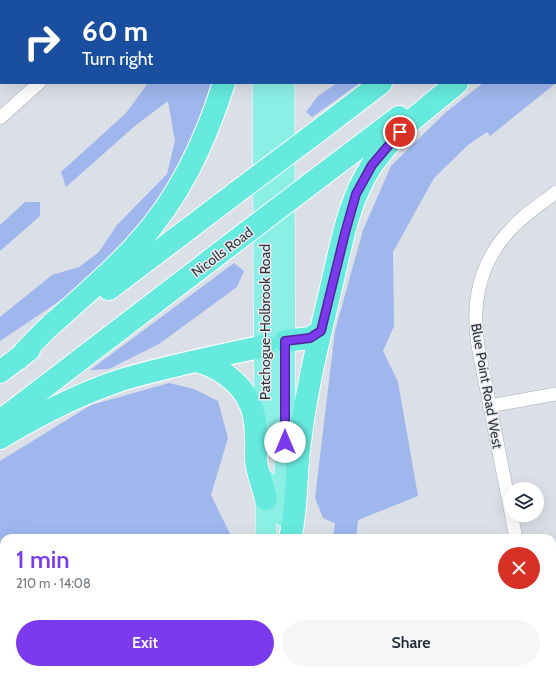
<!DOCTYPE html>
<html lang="en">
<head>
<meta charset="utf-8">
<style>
	body { margin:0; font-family:Cabin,sans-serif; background:#f6f6f7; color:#1f2937; height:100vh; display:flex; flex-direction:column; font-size:15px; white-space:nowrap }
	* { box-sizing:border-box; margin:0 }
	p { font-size:13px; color:#747a83 }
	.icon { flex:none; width:22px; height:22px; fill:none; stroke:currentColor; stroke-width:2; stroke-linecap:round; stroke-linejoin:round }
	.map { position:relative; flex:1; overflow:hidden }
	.panel { position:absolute; left:0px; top:534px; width:556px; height:140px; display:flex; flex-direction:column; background:#fff; border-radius:12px 12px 0 0; box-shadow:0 4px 16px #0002 }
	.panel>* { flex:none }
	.hud { position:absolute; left:0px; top:0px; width:556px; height:84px; box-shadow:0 4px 16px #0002; background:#1a4fa0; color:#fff; overflow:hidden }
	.fabs { position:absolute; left:504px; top:482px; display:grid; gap:8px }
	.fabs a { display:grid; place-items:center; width:40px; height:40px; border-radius:50%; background:#fff; box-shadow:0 4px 16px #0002; font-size:20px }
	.pin { position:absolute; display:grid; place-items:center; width:34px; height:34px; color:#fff; margin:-17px; border:2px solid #fff; border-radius:50%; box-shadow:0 1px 4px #0007 }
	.me { position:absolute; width:44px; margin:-22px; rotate:0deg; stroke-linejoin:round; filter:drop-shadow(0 0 3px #0008) }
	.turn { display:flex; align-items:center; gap:14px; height:84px; padding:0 16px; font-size:18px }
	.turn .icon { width:52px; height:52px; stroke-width:2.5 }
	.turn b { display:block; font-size:28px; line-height:34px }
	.round { display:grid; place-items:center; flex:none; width:42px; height:42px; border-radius:21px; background:#f6f6f7 }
	.overview { display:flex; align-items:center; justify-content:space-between; height:68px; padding:0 16px }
	h1 { font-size:24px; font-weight:600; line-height:30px; color:#7c3aed }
	.primary-button { display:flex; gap:8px; margin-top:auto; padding:8px 16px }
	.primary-button a { flex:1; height:46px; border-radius:24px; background:#7c3aed; color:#fff; font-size:16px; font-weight:600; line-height:46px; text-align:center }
	.primary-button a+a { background:#f6f6f7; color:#1f2937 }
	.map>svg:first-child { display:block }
	.green { fill:#9fb7ed }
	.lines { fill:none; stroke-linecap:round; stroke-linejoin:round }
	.minor-casing { stroke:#a8abb2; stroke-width:14 }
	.primary-casing { stroke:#fff; stroke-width:22 }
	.trunk-casing { stroke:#fff; stroke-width:24 }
	.minor { stroke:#fff; stroke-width:13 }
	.primary { stroke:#8cefe6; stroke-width:21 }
	.trunk { stroke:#66eade; stroke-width:22 }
	.trunk-bridge-casing { stroke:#fff; stroke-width:24; stroke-linecap:butt }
	.trunk-bridge { stroke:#66eade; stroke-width:22 }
	.route-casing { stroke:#51269a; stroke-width:10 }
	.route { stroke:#7c3aed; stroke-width:7 }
	.labels { text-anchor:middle; stroke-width:3; stroke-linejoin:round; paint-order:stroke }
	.street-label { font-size:14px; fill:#333437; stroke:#e8ecf4 }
</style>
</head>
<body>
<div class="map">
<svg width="556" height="674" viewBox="0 0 556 674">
	<rect width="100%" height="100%" fill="#dbdfe7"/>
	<path class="green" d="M 556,26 L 556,83 L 490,136 L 487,132 L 468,145 L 434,178 L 393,252 L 394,326 L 383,351 L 398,382 L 418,496 L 358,520 L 356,538 L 333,538 L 335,523 L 323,518 L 315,498 L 335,331 L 363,230 L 391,166 L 445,113 L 483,83 L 555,83 Z
		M 148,83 L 211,83 L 193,143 L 150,214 L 107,264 L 64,298 L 0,341 L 0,317 L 52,275 L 79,267 L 99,252 L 117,225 L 167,174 L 175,141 L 168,101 L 136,125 L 66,187 L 61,172 L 126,113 Z
		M 337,83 L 360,83 L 312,117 L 306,112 L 318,96 Z
		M 25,202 L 40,202 L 40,216 L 0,251 L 0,225 Z
		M 234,263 L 244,271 L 237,287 L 159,344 L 109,369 L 90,370 Z
		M 169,383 L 194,389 L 218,401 L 228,438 L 211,495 L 232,538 L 4,538 L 4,573 L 0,574 L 0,461 L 91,405 Z
		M 552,598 L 556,598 L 556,674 L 551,674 L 550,670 L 552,670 Z
		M 201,670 L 244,670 L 245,674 L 202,674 Z
		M 294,670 L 533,670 L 534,674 L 294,674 Z"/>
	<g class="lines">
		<defs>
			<path id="minor" d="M 125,1 L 125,0
				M 0,118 L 39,83
				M 489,406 L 556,394
				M 516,538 L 478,346 C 471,301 480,260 513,227 C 525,214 542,203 556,192
				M 552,563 L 556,562
				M 99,670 L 100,674
				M 540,670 L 541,674
				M 0,671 L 7,670"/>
			<path id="primary" d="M 264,1 L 264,0
				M 284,1 L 284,0
				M 263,83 L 265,443
				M 284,83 L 285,517
				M 266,481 L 266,538
				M 265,674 L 266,670
				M 287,674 L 287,670"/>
			<path id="trunk" d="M 302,0 L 303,1
				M 246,1 L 247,0
				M 427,1 L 429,0
				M 489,1 L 490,0
				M 552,1 L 553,0
				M 309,138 L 381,83
				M 309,185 L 399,117
				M 109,289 L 237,192
				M 285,341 L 310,338 L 321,331
				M 18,359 C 31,345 44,330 59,318 C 85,294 112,272 136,245 C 179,199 205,142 224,83
				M 197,361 C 224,369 248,387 254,416 C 257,430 256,445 256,460 C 257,472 263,486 266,499
				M 0,372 L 29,350
				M 0,421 L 238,239
				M 0,438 C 38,415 79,394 121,380 C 168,366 217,356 265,346
				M 290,538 C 298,507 295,474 300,442 C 306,390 319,339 331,288 C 341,246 348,201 372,165 C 388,142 407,123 429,106 C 438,98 448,91 457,83"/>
		</defs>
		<use href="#minor" class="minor-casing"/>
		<use href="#primary" class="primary-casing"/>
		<use href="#trunk" class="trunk-casing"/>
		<use href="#minor" class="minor"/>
		<use href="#primary" class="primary"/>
		<use href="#trunk" class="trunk"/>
		<defs>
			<path id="trunk-bridge" d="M 237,192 L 309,138
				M 238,239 L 309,185"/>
		</defs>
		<use href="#trunk-bridge" class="trunk-bridge-casing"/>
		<use href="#trunk-bridge" class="trunk-bridge"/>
	</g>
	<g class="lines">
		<defs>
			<path id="route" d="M 285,442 L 285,341 L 310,338 L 321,331 L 345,233 L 356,194 L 372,165 L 400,132"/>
		</defs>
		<use href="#route" class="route-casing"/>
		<use href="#route" class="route"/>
	</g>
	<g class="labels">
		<g class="street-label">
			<text transform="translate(222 252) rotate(-37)" y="5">Nicolls Road</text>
			<text transform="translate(265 322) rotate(-90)" y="5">Patchogue-Holbrook Road</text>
			<text transform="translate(487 386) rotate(80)" y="5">Blue Point Road West</text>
		</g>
	</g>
</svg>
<div class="fabs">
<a><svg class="icon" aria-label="layers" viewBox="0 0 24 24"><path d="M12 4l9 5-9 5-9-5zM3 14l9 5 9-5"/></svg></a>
</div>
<div class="pin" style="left:400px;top:132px;background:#d93025"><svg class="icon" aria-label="arrive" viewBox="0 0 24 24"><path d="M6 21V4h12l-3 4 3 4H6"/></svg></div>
<svg class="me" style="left:285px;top:442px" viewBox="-20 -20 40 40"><circle r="19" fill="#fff"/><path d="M0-13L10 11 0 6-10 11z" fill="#7c3aed"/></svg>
<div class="hud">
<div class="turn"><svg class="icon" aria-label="right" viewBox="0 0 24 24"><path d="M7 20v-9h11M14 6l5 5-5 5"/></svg><div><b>60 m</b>Turn right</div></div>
</div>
<section class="panel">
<div class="overview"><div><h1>1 min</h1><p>210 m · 14:08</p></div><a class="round" style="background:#d93025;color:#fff"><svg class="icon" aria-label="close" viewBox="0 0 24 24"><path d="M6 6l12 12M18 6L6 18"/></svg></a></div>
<div class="primary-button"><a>Exit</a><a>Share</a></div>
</section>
</div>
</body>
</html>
